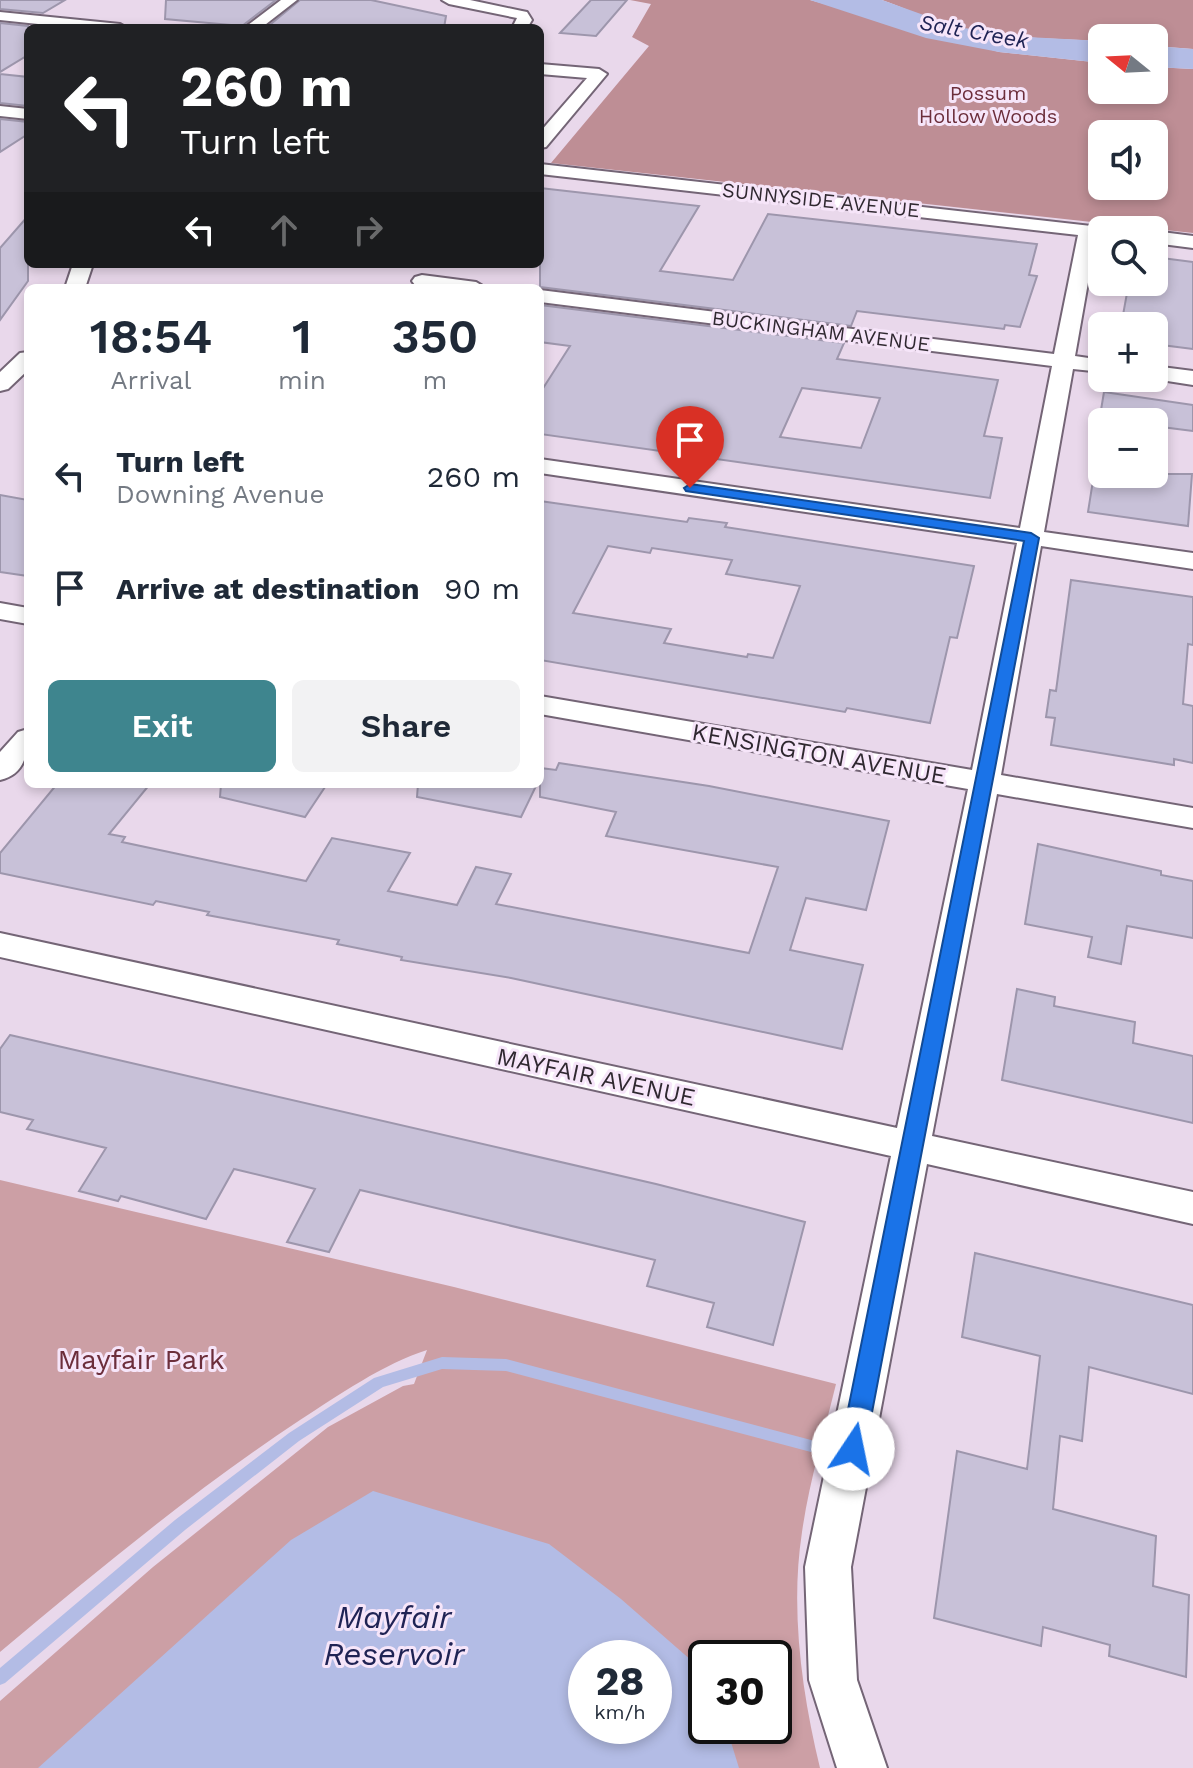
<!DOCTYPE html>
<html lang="en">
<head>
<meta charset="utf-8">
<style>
	body { margin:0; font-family:"Work Sans",sans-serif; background:#f2f2f3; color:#1f2937; height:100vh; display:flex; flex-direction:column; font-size:30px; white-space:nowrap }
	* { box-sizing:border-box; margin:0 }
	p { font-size:26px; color:#747a83 }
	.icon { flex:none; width:44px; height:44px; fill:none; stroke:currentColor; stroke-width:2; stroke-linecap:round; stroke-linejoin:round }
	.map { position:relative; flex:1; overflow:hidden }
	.drawer { position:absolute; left:24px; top:284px; width:520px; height:504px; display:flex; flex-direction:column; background:#fff; border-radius:12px; box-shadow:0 4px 12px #0003 }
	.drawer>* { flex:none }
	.hud { position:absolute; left:24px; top:24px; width:520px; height:244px; border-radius:12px; box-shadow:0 4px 12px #0003; background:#202124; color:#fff; overflow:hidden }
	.needle { width:52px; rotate:288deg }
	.fabs { position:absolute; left:1088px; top:24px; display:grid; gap:16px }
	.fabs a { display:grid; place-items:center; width:80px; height:80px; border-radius:12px; background:#fff; box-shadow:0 4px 12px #0003; font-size:40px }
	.speed { position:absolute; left:568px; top:1640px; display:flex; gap:16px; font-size:40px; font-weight:700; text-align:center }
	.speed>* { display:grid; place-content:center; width:104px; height:104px; border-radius:50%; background:#fff; box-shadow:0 4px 12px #0003; line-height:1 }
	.speed small { font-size:20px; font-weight:400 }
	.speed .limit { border:4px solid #111; border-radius:12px; background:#fff; color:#111 }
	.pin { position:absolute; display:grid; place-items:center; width:68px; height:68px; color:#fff; margin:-82px -34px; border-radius:50% 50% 50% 0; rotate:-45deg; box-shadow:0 0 8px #0007 }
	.pin .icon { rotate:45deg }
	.me { position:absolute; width:88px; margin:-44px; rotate:11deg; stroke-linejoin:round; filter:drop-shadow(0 0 6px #0008) }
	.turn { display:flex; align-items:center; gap:28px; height:168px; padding:0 24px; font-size:36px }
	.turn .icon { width:104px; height:104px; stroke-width:2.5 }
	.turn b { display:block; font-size:56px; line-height:68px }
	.lanes { display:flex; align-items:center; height:76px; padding:0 24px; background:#0003; justify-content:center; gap:40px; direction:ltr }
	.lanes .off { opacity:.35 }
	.eta { display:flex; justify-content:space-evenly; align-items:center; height:136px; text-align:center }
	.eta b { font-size:48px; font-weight:600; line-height:56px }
	.primary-button { display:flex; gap:16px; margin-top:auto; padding:16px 24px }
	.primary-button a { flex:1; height:92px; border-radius:12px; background:#3e858e; color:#fff; font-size:32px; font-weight:600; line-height:92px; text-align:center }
	.primary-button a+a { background:#f2f2f3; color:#1f2937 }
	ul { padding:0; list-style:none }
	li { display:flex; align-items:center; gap:24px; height:112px; padding:0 24px }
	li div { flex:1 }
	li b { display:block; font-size:30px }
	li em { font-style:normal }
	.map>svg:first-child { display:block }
	.green { fill:#cc9fa5; fill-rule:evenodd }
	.forest { fill:#be8e95; fill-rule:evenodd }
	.water { fill:#b3bce5; fill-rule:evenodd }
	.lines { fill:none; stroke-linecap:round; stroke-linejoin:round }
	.stream { fill:#b3bce5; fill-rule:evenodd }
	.building { fill:#c8c1d8; stroke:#9d96ac; stroke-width:2; fill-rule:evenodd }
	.street-casing { stroke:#746576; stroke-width:4 }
	.street { fill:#fff; fill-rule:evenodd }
	.route { fill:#1a73e8; stroke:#114b97; stroke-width:2 }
	.labels { text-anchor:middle; stroke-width:6; stroke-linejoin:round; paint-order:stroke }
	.far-park-label { font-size:20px; fill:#6c2e3b; stroke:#f6e5f9 }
	.far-street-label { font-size:20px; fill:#2f2830; stroke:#f6e5f9 }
	.far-water-label { font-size:22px; font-style:italic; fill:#1f2354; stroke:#f6e5f9 }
	.street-label { font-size:24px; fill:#2f2830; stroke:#f6e5f9 }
	.near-park-label { font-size:28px; fill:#6c2e3b; stroke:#f6e5f9 }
	.near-water-label { font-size:32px; font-style:italic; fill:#1f2354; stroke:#f6e5f9 }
</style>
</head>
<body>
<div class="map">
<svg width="1193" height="1768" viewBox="0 0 1193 1768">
	<rect width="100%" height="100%" fill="#e9d8eb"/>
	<path class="green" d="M 0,1180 L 454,1287 L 836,1384 C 824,1433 809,1483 802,1532 C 790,1610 802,1693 820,1768 L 0,1768 L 0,1701 L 153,1567 L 328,1427 L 403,1386 L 414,1384 L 427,1350 C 385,1363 337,1396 300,1420 C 194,1490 97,1571 0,1652 ZM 586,1658 L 654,1658 L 654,1726 L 586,1726 ZM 706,1658 L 774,1658 L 774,1726 L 706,1726 Z"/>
	<path class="forest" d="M 630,0 L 810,0 L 999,52 L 1102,63 L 1102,90 L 1154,90 L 1154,67 L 1193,69 L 1193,233 L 551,163 L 649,46 L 632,37 L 651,4 ZM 1102,134 L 1154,134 L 1154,186 L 1102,186 Z
		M 882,0 L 1193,0 L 1193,49 L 1154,46 L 1154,38 L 1102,38 L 1102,41 C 1054,39 1006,38 959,28 C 932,22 908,9 882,0 Z"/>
	<path class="water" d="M 810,0 L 882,0 L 957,27 L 1027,37 L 1102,41 L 1102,63 L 999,52 L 926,38 Z
		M 1154,46 L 1193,49 L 1193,69 L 1154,67 Z
		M 373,1491 L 549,1544 L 621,1599 L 692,1661 L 706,1687 L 706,1726 L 726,1726 L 739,1768 L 38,1768 L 291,1540 ZM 586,1658 L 654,1658 L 654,1726 L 586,1726 Z"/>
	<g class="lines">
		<path class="stream" d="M 442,1357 L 506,1359 L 811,1440 L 816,1442 L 818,1446 L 816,1450 L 811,1452 L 506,1371 L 442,1369 L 383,1387 L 299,1441 L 185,1530 L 5,1683 L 0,1685 L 0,1668 L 175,1520 L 289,1433 L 374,1378 Z"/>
	</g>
	<path class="building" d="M 0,0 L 65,0 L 43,13 L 0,9 Z
		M 166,0 L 276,0 L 242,26 L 165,19 Z
		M 300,0 L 371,0 L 446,16 L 444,28 L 266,28 Z
		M 591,0 L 627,0 L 596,36 L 560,33 Z
		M 0,23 L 28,26 L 28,55 L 0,72 Z
		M 0,74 L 28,77 L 28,106 L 0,103 Z
		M 0,119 L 28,122 L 28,134 L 0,152 Z
		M 540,188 L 699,206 L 660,271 L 733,280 L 768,214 L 1037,244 L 1029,275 L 1037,276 L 1020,327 L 1005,325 L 1004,329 L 857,311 L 851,326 L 540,287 Z
		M 28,216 L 28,281 L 0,320 L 0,248 Z
		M 1154,257 L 1193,262 L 1193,349 L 1154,344 L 1154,326 L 1121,326 L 1129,282 L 1154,282 Z
		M 540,305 L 844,343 L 837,359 L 998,380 L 984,436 L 1002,438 L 990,498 L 540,434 L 540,393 L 570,346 L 540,342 ZM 802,388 L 880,398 L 861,448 L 780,437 Z
		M 1104,392 L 1193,405 L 1193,431 L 1154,426 L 1154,422 L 1099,422 Z
		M 1094,474 L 1192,474 L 1188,526 L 1088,512 Z
		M 0,495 L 28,500 L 28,576 L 0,572 Z
		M 540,501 L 687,522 L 689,518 L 727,523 L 725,527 L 974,566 L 957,638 L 950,637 L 930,723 L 847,708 L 845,712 L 540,660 ZM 608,546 L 650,553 L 652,548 L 732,560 L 726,574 L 800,586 L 773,658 L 748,654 L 747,657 L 664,643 L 671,629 L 573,613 Z
		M 1071,580 L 1193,597 L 1193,645 L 1188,644 L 1183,704 L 1193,706 L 1193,763 L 1174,759 L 1174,765 L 1051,745 L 1055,718 L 1046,717 L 1050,690 L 1056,691 Z
		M 559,763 L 709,786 L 889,821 L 866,910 L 806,898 L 790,950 L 863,965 L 842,1049 L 511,978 L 401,960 L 402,957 L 337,944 L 339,940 L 207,915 L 209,912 L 156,901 L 153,905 L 0,873 L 0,853 L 57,784 L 150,784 L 109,834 L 125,837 L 122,842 L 306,881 L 332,838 L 410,853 L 388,891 L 457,905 L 476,867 L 511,874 L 496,904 L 749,953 L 778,867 L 606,836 L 616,812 L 540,797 L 540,768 L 556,770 Z
		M 221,784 L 327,784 L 305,817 L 220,797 Z
		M 418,784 L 537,784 L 521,817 L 417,797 Z
		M 1038,844 L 1161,871 L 1161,875 L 1193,881 L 1193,938 L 1127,926 L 1121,964 L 1088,957 L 1092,937 L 1025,924 Z
		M 1017,989 L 1055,997 L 1054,1006 L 1135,1022 L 1133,1043 L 1193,1056 L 1193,1123 L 1002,1080 Z
		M 10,1035 L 656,1184 L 805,1222 L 773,1345 L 707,1327 L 714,1303 L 647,1286 L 655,1260 L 360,1190 L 329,1252 L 287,1242 L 315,1189 L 288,1182 L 234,1169 L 206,1219 L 121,1196 L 118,1201 L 79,1191 L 106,1148 L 27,1129 L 33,1120 L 0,1112 L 0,1049 Z
		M 975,1253 L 1193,1305 L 1193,1394 L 1089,1367 L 1082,1441 L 1060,1436 L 1053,1509 L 1156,1536 L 1153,1586 L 1189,1595 L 1186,1677 L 1109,1656 L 1110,1645 L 1043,1627 L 1041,1646 L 934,1618 L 957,1451 L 1027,1469 L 1040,1356 L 962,1337 Z"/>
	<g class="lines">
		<defs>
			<path id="street" d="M 281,0 L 297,0 L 261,28 L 244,28 Z
				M 442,0 L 470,0 L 522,11 L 527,12 L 532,20 L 527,28 L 512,28 L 517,18 L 449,4 Z
				M 0,12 L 120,24 L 127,28 L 76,28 L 0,20 Z
				M 540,64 L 599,69 L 607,74 L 546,147 L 540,148 L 540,132 L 587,78 L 540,74 Z
				M 0,106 L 28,109 L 28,119 L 0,116 Z
				M 540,164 L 1109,228 L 1110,230 L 1102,230 L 1102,238 L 1096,237 L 1075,356 L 1102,360 L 1102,372 L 1073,369 L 1044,532 L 1193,553 L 1193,569 L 1041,546 L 1001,775 L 1193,808 L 1193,828 L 997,794 L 932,1136 L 1193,1192 L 1193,1224 L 927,1164 L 851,1567 L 857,1680 L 887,1768 L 837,1768 L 809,1680 L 805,1567 L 891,1156 L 0,957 L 0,933 L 897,1128 L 968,789 L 540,714 L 540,696 L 972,770 L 1017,543 L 540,473 L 540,459 L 1020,528 L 1052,366 L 540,302 L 540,290 L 1054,354 L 1078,235 L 540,174 Z
				M 1154,231 L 1193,236 L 1193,248 L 1154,243 Z
				M 73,264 L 93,264 L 85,288 L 65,288 Z
				M 422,275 L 476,282 L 486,288 L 415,285 L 412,281 L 415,277 Z
				M 28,352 L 28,370 L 8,389 L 0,391 L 0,372 L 20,353 Z
				M 1154,366 L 1193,371 L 1193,385 L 1148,378 L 1154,378 Z
				M 0,603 L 28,608 L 28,624 L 0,619 Z
				M 28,729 C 28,752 26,774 0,780 L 0,752 L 18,732 Z"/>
		</defs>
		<use href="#street" class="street-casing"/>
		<use href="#street" class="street"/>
	</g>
	<path class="route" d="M 690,484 L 1031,533 L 1039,538 L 865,1449 L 861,1457 L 853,1460 L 844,1457 L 840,1449 L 1024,541 L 686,491 L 684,488 Z"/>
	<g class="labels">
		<g class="far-park-label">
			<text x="988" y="100">Possum<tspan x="988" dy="23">Hollow Woods</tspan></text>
		</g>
		<g class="far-street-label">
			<text transform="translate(821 200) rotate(6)" y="7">SUNNYSIDE AVENUE</text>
			<text transform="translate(821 331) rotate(7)" y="7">BUCKINGHAM AVENUE</text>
		</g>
		<g class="far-water-label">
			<text transform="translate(974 31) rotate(10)" y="8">Salt Creek</text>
		</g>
		<g class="street-label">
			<text transform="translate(819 754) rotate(10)" y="8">KENSINGTON AVENUE</text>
			<text transform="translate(596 1077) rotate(12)" y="8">MAYFAIR AVENUE</text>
		</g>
		<g class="near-park-label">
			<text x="141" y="1369">Mayfair Park</text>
		</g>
		<g class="near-water-label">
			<text x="394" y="1628">Mayfair<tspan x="394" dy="37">Reservoir</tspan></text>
		</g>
	</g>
</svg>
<div class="fabs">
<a><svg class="needle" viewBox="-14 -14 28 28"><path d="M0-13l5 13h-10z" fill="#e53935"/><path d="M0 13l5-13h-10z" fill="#747a83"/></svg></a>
<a><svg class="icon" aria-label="sound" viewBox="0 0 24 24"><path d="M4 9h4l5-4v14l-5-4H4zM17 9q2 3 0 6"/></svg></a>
<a><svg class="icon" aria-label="search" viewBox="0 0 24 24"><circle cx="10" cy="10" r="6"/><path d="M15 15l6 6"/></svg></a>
<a>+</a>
<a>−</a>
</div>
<div class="speed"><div>28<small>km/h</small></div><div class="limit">30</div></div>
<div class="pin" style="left:690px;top:488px;background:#d93025"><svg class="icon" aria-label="arrive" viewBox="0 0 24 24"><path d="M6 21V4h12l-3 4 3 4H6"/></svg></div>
<svg class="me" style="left:853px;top:1449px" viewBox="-20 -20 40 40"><circle r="19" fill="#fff"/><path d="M0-13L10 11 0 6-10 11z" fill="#1a73e8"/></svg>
<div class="hud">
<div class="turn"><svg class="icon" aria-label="left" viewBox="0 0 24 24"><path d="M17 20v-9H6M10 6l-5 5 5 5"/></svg><div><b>260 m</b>Turn left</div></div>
<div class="lanes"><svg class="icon" aria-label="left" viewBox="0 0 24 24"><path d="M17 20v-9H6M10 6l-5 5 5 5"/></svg><svg class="icon off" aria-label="ahead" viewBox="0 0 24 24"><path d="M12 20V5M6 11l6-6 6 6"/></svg><svg class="icon off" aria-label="right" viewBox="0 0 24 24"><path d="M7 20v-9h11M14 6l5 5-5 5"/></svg></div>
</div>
<section class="drawer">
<div class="eta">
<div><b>18:54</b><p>Arrival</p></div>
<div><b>1</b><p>min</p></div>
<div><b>350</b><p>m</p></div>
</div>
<ul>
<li><svg class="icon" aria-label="left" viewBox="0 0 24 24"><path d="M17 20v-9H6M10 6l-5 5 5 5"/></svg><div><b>Turn left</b><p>Downing Avenue</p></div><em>260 m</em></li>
<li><svg class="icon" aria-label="arrive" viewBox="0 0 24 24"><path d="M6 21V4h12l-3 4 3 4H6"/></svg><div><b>Arrive at destination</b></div><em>90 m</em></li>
</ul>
<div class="primary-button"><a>Exit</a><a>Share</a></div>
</section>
</div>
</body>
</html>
